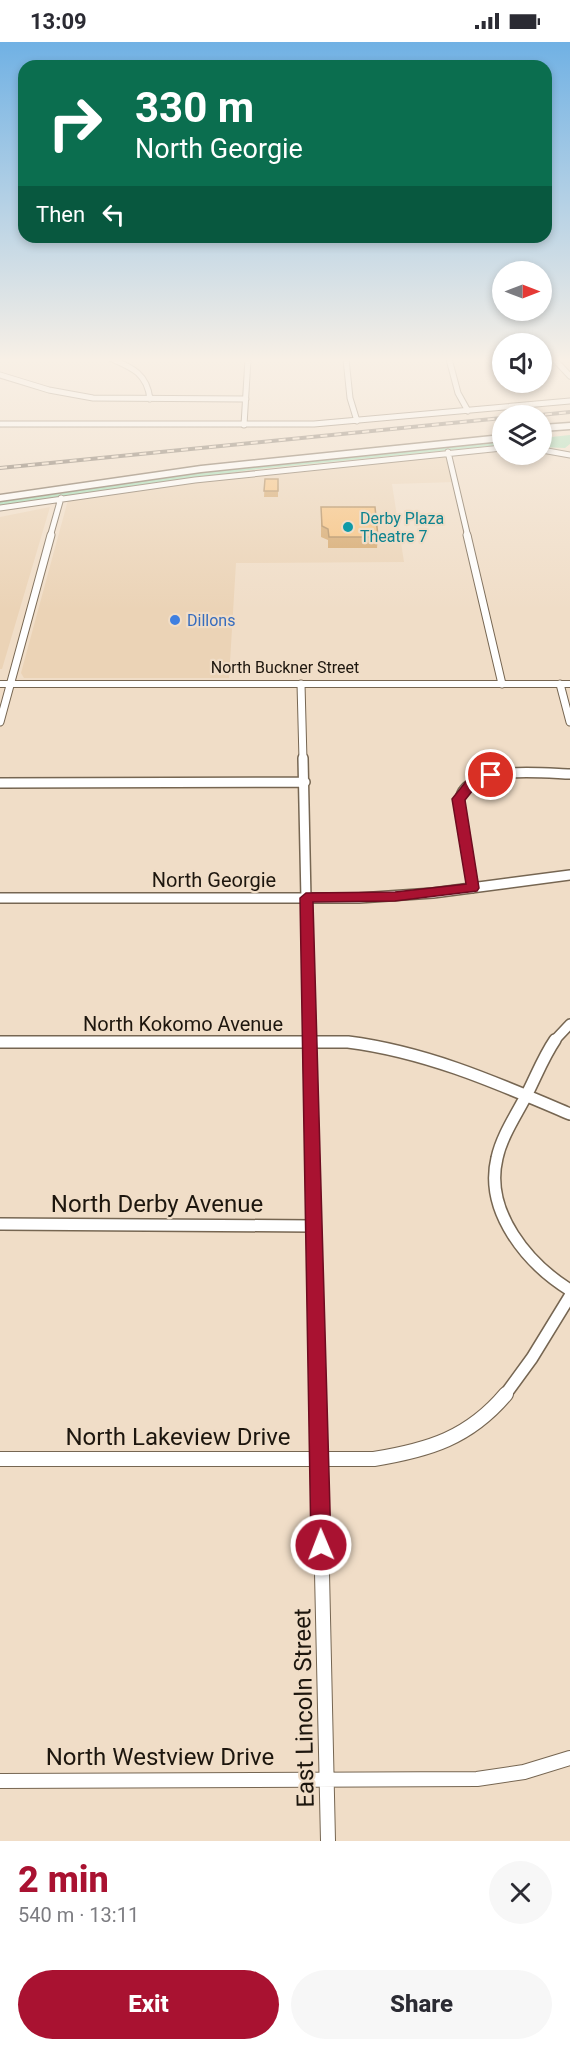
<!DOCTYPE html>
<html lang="en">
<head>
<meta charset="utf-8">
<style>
	body { margin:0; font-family:Roboto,sans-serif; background:#f7f7f7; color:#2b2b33; height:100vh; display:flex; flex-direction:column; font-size:22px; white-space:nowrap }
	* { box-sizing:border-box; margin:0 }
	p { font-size:20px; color:#7c7c81 }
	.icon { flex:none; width:33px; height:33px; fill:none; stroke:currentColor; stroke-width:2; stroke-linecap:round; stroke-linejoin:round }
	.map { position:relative; height:1799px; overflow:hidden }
	.panel { display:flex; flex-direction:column; background:#fff; flex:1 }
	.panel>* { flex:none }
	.hud { position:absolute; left:18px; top:18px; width:534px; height:183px; border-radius:18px; box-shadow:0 3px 9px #0003; background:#0b6e4f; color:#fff; overflow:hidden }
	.needle { width:39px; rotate:90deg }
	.controls { position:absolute; left:492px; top:219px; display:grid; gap:12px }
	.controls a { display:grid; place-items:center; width:60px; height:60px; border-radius:50%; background:#fff; box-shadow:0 3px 9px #0003; font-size:30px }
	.pin { position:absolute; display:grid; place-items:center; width:51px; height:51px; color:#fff; margin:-26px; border:3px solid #fff; border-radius:50%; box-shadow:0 2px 6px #0007 }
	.me { position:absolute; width:66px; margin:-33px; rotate:359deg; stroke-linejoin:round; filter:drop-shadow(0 0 4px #0008) }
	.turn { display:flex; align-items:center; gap:21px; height:126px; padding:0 18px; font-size:27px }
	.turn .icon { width:78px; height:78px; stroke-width:2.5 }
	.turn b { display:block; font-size:42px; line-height:51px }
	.then { display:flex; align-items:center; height:57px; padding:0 18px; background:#0003; gap:12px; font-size:22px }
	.round { display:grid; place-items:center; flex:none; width:63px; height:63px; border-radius:32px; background:#f7f7f7 }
	.overview { display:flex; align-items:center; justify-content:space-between; height:102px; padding:0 18px }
	h1 { font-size:36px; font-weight:800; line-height:45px; color:#a91231 }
	.button { display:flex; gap:12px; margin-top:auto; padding:12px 18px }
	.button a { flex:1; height:69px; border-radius:36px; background:#a91231; color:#fff; font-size:24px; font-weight:800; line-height:69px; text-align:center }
	.button a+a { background:#f7f7f7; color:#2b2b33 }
	.status { display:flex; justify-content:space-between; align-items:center; height:42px; padding:0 30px; background:#fff; direction:ltr }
	.status svg { height:16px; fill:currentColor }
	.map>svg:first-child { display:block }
	.built { fill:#ebd3b6 }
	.green { fill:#9dddb4 }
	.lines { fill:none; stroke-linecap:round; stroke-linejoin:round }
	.minor-far4-casing { stroke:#766652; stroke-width:7 }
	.minor-far3-casing { stroke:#766652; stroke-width:9 }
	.minor-far2-casing { stroke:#766652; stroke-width:12 }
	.minor-far1-casing { stroke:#766652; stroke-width:14 }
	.minor-casing { stroke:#766652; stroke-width:16 }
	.secondary-casing { stroke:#766652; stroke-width:2 }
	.primary-casing { stroke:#766652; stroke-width:3 }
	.minor-far4 { stroke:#fff; stroke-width:5 }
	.minor-far3 { stroke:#fff; stroke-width:7 }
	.minor-far2 { stroke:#fff; stroke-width:9 }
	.minor-far1 { stroke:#fff; stroke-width:11 }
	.minor { stroke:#fff; stroke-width:14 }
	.secondary { fill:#fff; fill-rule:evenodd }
	.primary { fill:#fff; fill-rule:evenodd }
	.rail-casing { stroke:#75695b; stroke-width:4 }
	.rail { stroke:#f0ddc7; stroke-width:2; stroke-dasharray:7; stroke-linecap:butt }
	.wall { fill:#d4a569 }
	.building { fill:#f7c07a; stroke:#ad8655; stroke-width:1.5 }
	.route { fill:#a91231; stroke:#6e0c20; stroke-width:1.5 }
	.culture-dot { fill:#0f9aa8; stroke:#f0ddc7; stroke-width:2 }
	.shop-dot { fill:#3f7fe0; stroke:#f0ddc7; stroke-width:2 }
	.labels { text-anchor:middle; stroke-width:4.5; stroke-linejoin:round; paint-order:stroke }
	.far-culture-label { font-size:16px; fill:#0d838f; stroke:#f0ddc7; text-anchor:start }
	.far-shop-label { font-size:16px; fill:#366cbe; stroke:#f0ddc7; text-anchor:start }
	.far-street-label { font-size:16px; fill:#1d160e; stroke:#f0ddc7 }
	.street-label { font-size:20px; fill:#1d160e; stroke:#f0ddc7 }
	.near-street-label { font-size:24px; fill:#1d160e; stroke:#f0ddc7 }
</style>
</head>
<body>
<div class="status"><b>13:09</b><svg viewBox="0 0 49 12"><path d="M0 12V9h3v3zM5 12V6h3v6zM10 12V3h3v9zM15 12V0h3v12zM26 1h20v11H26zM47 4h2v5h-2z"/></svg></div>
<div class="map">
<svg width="570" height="1799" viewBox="0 0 570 1799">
	<rect width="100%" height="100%" fill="#f0ddc7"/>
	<path class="built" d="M 448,410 L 455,440 L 392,442 L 404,520 L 236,521 L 229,636 L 24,636 L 21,631 L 68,458 L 238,433 Z
		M 50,465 L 2,627 L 0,627 L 0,475 Z"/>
	<path class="green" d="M 570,393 L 570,402 L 565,406 L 542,405 L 542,396 Z
		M 502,399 L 502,403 L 250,428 L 0,464 L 0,459 L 179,432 Z"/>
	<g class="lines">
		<defs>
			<path id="minor-far4" d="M 112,317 C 133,326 147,332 150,357
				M 346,317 L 350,356 L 357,379
				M 449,317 L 458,351 L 468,369
				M 554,317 L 570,334
				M 0,333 L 49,348 L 93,356 L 246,357
				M 0,382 L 314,382 L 570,359
				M 244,383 L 248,317
				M 542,408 L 570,413
				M 448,410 L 468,495
				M 0,466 L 195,438 L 502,406
				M 50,495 L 61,456"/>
			<path id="minor-far3" d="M 467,493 L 502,642
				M 301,642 L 303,718
				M 560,642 L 570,680
				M 0,680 L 51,493"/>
			<path id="minor-far2" d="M 303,716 L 309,999
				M 0,741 L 305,740
				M 473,846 L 459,761 C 460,757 461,751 464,748 C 482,724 543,731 570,732
				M 0,856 L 359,856 L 433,851 L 570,833
				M 554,999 L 570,982"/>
			<path id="minor-far1" d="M 309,998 L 318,1353
				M 555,998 C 544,1014 537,1032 528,1050 C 517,1072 502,1093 497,1116 C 484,1170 528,1222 570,1248
				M 0,1000 L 348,1000 C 427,1010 497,1041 570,1072
				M 0,1182 L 313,1184
				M 505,1353 L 532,1316 L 570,1254"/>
			<path id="minor" d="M 318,1352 L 328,1799
				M 0,1417 L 374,1417 C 429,1408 469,1396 506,1352
				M 0,1739 L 477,1737 L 524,1730 L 570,1716"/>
			<path id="secondary" d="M 0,639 L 570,639 L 570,645 L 0,645 Z"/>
			<path id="primary" d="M 570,381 L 570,387 L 542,389 L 542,383 Z
				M 502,393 L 502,399 L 201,430 L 0,459 L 0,453 L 201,424 Z"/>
		</defs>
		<use href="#minor-far4" class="minor-far4-casing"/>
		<use href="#minor-far3" class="minor-far3-casing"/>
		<use href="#minor-far2" class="minor-far2-casing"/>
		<use href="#minor-far1" class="minor-far1-casing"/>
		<use href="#minor" class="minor-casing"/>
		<use href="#secondary" class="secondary-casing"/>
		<use href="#primary" class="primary-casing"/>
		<use href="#minor-far4" class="minor-far4"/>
		<use href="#minor-far3" class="minor-far3"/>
		<use href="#minor-far2" class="minor-far2"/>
		<use href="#minor-far1" class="minor-far1"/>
		<use href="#minor" class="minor"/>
		<use href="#secondary" class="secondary"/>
		<use href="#primary" class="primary"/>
		<defs>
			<path id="rail" d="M 531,374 L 570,370
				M 0,426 L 502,376"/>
		</defs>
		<use href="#rail" class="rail-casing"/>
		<use href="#rail" class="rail"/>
	</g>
	<path class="wall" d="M 265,437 L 278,437 L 278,455 L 264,455 Z
		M 321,465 L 378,495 L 377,506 L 328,506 L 328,498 L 321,495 Z"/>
	<path class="building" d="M 265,437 L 278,437 L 278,449 L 264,449 Z
		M 321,465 L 375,465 L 378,495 L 329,495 L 328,487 L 322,484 Z"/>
	<linearGradient id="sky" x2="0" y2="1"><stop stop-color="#70b1e4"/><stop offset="0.56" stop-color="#f8f0e6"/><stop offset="1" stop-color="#f8f0e6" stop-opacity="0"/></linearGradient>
	<rect width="570" height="568" fill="url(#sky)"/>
	<path class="route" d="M 491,729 L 495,730 L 495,736 L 477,743 L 465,758 L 479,846 L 477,849 L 395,859 L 313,860 L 331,1503 L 328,1510 L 321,1513 L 314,1510 L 311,1503 L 300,856 L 306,851 L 395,850 L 466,842 L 452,757 L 468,737 Z"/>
	<circle class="culture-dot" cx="348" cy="485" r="6"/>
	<circle class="shop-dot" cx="175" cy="578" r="6"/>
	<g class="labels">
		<g class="far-culture-label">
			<text x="360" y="482">Derby Plaza<tspan x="360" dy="18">Theatre 7</tspan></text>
		</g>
		<g class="far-shop-label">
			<text x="187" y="584">Dillons</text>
		</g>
		<g class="far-street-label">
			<text x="285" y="631">North Buckner Street</text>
		</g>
		<g class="street-label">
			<text x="214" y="845">North Georgie</text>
			<text x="183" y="989">North Kokomo Avenue</text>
		</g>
		<g class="near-street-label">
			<text x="157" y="1170">North Derby Avenue</text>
			<text x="178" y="1403">North Lakeview Drive</text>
			<text transform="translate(304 1666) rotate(-91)" y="8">East Lincoln Street</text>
			<text x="160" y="1723">North Westview Drive</text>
		</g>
	</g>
</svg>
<div class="controls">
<a><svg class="needle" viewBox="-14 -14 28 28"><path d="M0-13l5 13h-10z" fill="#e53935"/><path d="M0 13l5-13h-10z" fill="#7c7c81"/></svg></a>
<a><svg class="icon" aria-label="sound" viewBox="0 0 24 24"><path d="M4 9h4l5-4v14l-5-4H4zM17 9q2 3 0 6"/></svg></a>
<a><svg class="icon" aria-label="layers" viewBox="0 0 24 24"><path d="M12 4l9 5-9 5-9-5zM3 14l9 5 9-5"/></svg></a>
</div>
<div class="pin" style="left:491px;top:733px;background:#d93025"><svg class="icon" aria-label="arrive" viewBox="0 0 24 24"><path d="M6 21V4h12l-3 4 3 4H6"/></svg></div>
<svg class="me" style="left:321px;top:1503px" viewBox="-20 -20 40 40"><circle r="17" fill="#a91231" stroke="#fff" stroke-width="3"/><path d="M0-11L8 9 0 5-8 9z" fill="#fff"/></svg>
<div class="hud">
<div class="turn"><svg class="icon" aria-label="right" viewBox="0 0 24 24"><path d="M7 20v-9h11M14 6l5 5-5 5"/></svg><div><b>330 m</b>North Georgie</div></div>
<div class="then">Then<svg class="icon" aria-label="left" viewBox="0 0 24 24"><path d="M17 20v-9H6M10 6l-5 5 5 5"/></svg></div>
</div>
</div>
<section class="panel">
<div class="overview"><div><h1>2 min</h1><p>540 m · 13:11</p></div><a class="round"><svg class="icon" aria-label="close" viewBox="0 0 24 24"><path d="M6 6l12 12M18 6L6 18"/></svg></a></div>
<div class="button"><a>Exit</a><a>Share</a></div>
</section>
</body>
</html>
